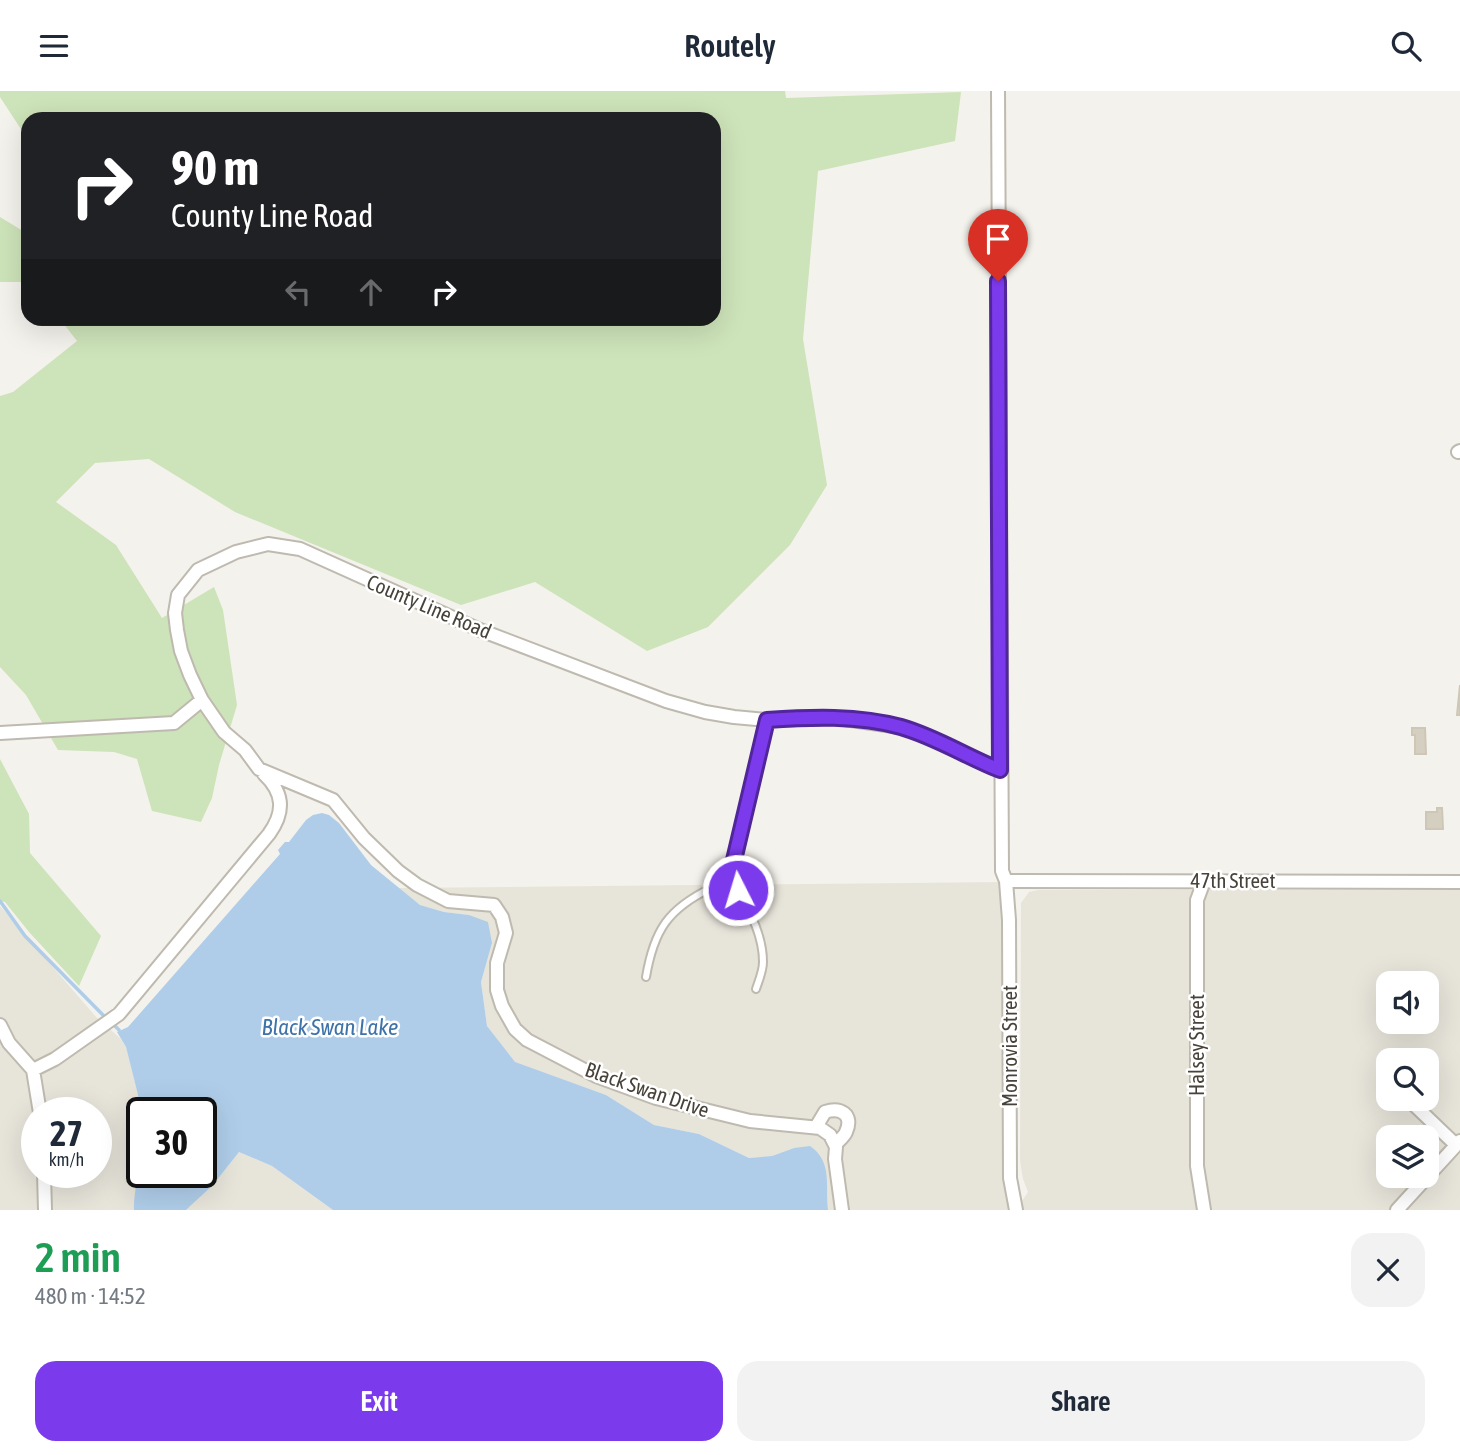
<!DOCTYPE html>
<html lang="en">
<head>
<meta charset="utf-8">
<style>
	body { margin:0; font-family:"Asap Condensed",sans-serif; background:#f2f2f3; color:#1f2937; height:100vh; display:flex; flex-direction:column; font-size:26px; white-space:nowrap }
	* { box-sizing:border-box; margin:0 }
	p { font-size:23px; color:#747a83 }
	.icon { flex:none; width:38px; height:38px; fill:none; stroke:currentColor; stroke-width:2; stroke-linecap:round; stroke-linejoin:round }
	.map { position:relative; height:1119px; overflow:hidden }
	.panel { display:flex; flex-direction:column; background:#fff; flex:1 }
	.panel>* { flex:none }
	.banner { position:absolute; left:21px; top:21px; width:700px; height:214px; border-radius:21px; box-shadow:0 7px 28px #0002; background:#202124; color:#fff; overflow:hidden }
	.fabs { position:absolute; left:1376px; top:880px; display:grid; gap:14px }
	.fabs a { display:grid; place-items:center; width:63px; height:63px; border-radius:14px; background:#fff; box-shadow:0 7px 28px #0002; font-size:35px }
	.speed { position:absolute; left:21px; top:1006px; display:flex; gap:14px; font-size:35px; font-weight:700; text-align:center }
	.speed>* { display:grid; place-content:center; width:91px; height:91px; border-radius:50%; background:#fff; box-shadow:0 7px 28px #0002; line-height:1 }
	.speed small { font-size:18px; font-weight:400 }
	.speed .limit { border:4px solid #111; border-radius:10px; background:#fff; color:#111 }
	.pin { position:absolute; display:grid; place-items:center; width:60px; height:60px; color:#fff; margin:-72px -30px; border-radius:50% 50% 50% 0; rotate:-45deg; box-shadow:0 0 7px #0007 }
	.pin .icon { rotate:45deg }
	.me { position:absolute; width:77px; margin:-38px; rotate:355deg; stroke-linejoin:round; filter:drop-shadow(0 0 5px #0008) }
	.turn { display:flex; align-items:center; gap:24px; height:147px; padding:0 35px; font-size:32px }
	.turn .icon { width:91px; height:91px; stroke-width:2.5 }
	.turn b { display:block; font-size:49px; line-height:60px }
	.lanes { display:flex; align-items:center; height:66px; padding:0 35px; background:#0003; justify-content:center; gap:35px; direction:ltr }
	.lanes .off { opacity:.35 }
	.round { display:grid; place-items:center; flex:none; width:74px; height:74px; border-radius:21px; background:#f2f2f3 }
	.head { display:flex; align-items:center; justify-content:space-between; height:119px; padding:0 35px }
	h1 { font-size:42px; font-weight:600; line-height:52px; color:#1e9e55 }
	.button { display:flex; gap:14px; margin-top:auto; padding:14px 35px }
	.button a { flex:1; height:80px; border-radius:21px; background:#7c3aed; color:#fff; font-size:28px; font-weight:600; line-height:80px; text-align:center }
	.button a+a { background:#f2f2f3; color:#1f2937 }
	header { display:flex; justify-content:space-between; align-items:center; height:91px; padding:0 35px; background:#fff; font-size:32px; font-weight:600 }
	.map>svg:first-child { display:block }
	.residential { fill:#e7e4da; fill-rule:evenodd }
	.green { fill:#cde3b9 }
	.water { fill:#afcde9; fill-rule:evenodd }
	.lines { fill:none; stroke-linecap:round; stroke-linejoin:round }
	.stream { stroke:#afcde9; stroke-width:3.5 }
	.building { fill:#d5cfc2; stroke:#cfc7b6; stroke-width:2 }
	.service-casing { stroke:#bfbaaf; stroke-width:10 }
	.minor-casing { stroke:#bfbaaf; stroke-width:16 }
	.service { stroke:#fff; stroke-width:6 }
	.minor { stroke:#fff; stroke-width:12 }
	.route-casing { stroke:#51269a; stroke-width:18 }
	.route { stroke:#7c3aed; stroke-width:12 }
	.labels { text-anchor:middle; stroke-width:5; stroke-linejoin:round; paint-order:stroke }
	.street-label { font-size:21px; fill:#48433a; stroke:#fff }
	.water-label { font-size:23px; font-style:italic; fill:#3e73a9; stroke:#fff }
</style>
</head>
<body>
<header><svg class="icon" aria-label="menu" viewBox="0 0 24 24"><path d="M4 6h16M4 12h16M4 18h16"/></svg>Routely<svg class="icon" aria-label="search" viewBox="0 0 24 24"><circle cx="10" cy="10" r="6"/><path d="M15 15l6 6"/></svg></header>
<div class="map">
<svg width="1460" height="1119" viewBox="0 0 1460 1119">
	<rect width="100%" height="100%" fill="#f4f2ec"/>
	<path class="residential" d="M 1002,791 L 1005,811 L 1008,1119 L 828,1119 L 794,1057 L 772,1065 L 749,1067 L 699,1043 L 654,1034 L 606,1004 L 515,972 L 487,935 L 481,891 L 492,852 L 469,824 L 444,821 L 420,814 L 398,797 Z
		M 1038,799 L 1460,799 L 1460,1119 L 1016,1119 L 1028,1101 L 1023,1088 L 1020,1070 L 1021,812 L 1029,801 ZM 1388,892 L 1426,892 L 1426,931 L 1388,931 ZM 1388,970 L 1426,970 L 1426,1008 L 1388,1008 ZM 1388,1046 L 1426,1046 L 1426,1085 L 1388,1085 Z
		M 0,815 L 97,927 L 120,947 L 126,956 L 138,1004 L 133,1059 L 137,1067 L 139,1087 L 134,1119 L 0,1119 ZM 37,1022 L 96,1022 L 96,1082 L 37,1082 Z
		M 239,1061 L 272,1075 L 333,1119 L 186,1119 L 213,1094 Z"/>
	<path class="green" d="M 0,0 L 785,0 L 786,7 L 961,1 L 955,50 L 818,80 L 803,248 L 827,394 L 790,454 L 708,536 L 647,560 L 535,491 L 461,514 L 235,421 L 149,368 L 95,372 L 56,411 L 116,454 L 162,527 L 214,496 L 223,519 L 237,614 L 219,674 L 212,707 L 201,731 L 152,720 L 137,668 L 114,661 L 58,659 L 26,604 L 0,576 L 0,305 L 13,301 L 77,250 L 60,228 L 714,228 L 714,28 L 28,28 L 28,49 L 0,6 Z
		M 0,126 L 28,143 L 28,191 L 0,191 Z
		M 0,668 L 29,723 L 30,762 L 101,845 L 79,895 L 29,841 L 5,811 L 0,810 Z"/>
	<path class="water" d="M 322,722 L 329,724 L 339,732 L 371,774 L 420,814 L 444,821 L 469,824 L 488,831 L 492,852 L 481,891 L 487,935 L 515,971 L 606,1004 L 654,1034 L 699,1043 L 749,1067 L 772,1065 L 794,1057 L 810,1055 C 833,1071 825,1094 828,1119 L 333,1119 L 272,1075 L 239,1061 L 213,1094 L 186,1119 L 134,1119 C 133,1098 143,1079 133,1059 L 138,1004 L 126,956 L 117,941 L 128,936 L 280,763 L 278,759 L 285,751 L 289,751 L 306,729 L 313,724 ZM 142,1022 L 201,1022 L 201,1082 L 142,1082 Z"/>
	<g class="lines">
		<path class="stream" d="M 0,810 L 25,845 L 103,924
			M 114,934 L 119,939"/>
	</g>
	<path class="building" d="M 1460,594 L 1460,624 L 1457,624 Z
		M 1412,637 L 1425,637 L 1426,663 L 1415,663 L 1415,644 L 1412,644 Z
		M 1437,717 L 1442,717 L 1443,738 L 1426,738 L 1426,721 L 1437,721 Z"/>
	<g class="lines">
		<defs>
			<path id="service" d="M 738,804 C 752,821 763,848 763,871 C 763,880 759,889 756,898
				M 646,886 C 654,839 668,818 711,797"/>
			<path id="minor" d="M 998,0 L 1002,780 L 1006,790 L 1009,829 L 1010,1087 L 1016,1119
				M 1458,361 L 1460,360
				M 0,642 L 174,632 L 202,609
				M 734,769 C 725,780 693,813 729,813 L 738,804 L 734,769 L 767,629
				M 1006,790 L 1460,791
				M 0,934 L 9,952 L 33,979 L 40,1022
				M 33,979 L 55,968 L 119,923 L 269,743 C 285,721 284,702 264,683
				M 1385,985 L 1388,988
				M 1408,1008 L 1456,1054
				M 816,1036 L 825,1021 C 840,1016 854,1023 846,1041 C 844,1046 838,1050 835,1054
				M 44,1082 L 45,1119
				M 842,1119 L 835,1068 L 836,1056 L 830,1044 L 820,1037 L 750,1030 L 656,1007 L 596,985 L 527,949 L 515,938 L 502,915 L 497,899 L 497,872 L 506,842 L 502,826 L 494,814 L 448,810 L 417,794 L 398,780 L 364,747 L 333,709 L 259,678 L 245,659 L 224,641 L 202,609 L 190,584 L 181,560 L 177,539 L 175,522 L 178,504 L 198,479 L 236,461 L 268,453 L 300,458 L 480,539 L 666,610 L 705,621 L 734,626 L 767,629 L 837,627 L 900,636 L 926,645 L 1000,679
				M 1204,1119 L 1197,1075 L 1197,809 L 1204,790
				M 1397,1119 L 1460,1050"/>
		</defs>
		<use href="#service" class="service-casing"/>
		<use href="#minor" class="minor-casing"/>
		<use href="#service" class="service"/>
		<use href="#minor" class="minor"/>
	</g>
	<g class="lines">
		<defs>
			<path id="route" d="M 738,799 L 734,769 L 767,629 C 810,626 858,624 901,636 C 936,646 967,666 1000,679 L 998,190"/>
		</defs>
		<use href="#route" class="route-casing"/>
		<use href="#route" class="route"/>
	</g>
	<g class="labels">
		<g class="street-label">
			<text transform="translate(429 516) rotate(23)" y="7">County Line Road</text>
			<text x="1233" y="797">47th Street</text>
			<text transform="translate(1197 954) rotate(-90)" y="7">Halsey Street</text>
			<text transform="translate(1010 955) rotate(-90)" y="7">Monrovia Street</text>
			<text transform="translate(647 999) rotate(19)" y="7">Black Swan Drive</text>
		</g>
		<g class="water-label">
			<text x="330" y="944">Black Swan Lake</text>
		</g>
	</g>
</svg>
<div class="fabs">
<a><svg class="icon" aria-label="sound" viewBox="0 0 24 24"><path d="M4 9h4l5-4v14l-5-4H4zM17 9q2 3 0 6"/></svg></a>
<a><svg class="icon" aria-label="search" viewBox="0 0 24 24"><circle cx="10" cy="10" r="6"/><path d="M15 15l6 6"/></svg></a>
<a><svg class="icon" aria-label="layers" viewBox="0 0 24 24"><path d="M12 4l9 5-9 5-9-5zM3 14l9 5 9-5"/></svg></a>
</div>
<div class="speed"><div>27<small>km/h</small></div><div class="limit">30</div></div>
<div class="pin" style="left:998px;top:190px;background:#d93025"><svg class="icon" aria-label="arrive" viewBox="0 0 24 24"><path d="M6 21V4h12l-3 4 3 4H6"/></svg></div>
<svg class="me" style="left:738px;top:799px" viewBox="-20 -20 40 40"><circle r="17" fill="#7c3aed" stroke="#fff" stroke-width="3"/><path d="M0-11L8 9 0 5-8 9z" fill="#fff"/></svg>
<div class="banner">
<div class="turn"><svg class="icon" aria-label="right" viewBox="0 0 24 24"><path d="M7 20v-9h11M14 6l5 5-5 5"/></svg><div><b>90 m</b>County Line Road</div></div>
<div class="lanes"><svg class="icon off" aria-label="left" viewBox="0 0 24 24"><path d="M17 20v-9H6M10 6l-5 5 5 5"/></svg><svg class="icon off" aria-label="ahead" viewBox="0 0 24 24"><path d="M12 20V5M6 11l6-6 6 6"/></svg><svg class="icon" aria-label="right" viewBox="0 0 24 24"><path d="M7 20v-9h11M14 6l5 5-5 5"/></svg></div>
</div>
</div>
<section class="panel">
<div class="head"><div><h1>2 min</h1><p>480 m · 14:52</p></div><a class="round"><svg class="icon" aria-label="close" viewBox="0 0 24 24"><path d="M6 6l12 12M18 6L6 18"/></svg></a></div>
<div class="button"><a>Exit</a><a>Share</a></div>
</section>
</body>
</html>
